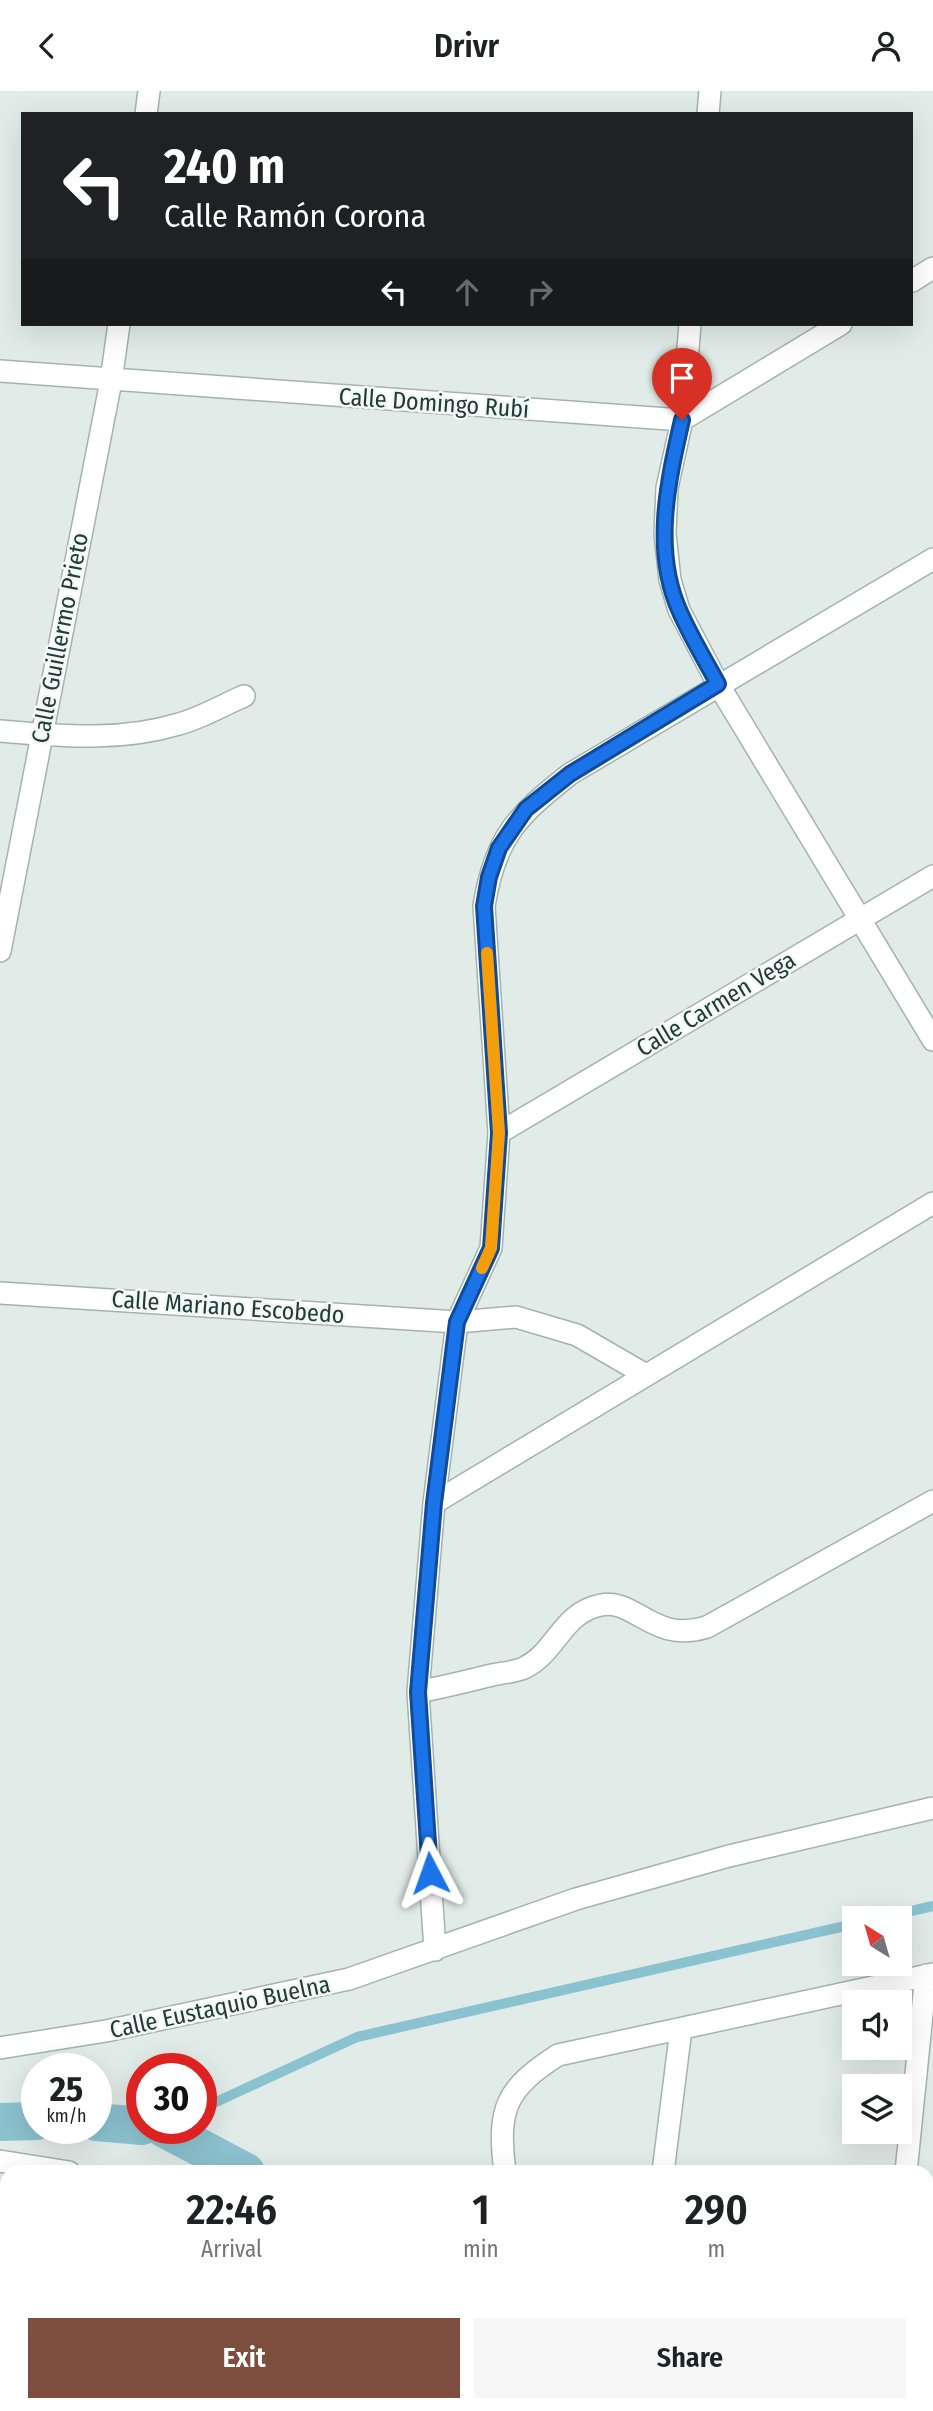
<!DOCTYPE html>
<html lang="en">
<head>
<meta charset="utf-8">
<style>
	body { margin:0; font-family:"Fira Sans Condensed",sans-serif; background:#f6f6f6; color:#202124; height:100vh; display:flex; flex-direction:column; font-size:26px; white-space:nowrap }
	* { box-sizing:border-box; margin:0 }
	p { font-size:23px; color:#757577 }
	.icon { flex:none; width:38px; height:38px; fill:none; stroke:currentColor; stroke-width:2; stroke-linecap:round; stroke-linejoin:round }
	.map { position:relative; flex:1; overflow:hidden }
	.sheet { position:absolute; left:0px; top:2074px; width:934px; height:247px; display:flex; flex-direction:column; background:#fff; border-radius:21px 21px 0 0; box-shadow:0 7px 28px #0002 }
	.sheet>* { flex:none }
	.hud { position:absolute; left:21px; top:21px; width:892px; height:214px; border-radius:0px; box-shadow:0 7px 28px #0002; background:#202124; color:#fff; overflow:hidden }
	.needle { width:46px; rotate:323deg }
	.controls { position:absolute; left:842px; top:1815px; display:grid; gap:14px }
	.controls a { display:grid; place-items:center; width:70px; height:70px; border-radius:0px; background:#fff; box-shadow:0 7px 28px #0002; font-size:35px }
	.speed { position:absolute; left:21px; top:1962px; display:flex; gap:14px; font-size:35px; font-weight:700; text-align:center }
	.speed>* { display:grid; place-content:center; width:91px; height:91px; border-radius:50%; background:#fff; box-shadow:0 7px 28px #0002; line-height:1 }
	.speed small { font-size:18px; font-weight:400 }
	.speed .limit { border:10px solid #d22; background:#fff; color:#111 }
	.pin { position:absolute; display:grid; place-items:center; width:60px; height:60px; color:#fff; margin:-72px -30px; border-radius:50% 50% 50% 0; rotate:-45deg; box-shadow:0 0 7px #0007 }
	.pin .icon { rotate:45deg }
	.me { position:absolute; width:77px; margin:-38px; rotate:356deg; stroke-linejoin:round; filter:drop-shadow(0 0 5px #0008) }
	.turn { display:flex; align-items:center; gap:24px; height:147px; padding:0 28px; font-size:32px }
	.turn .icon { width:91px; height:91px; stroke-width:2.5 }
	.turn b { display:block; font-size:49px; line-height:60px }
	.lanes { display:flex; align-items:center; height:66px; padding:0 28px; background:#0003; justify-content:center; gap:35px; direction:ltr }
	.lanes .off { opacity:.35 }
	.eta { display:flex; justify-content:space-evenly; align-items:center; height:119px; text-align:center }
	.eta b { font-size:42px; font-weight:600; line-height:49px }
	.cta { display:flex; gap:14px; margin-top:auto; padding:14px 28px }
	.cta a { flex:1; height:80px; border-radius:0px; background:#7d4e3e; color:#fff; font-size:28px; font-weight:600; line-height:80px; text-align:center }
	.cta a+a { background:#f6f6f6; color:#202124 }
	header { display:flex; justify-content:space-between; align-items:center; height:91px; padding:0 28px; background:#fff; font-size:32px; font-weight:600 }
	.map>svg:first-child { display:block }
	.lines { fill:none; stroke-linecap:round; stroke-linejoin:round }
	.stream { stroke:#8bc2cf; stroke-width:10 }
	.canal { stroke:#8bc2cf; stroke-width:38 }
	.street-casing { stroke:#a4b3ae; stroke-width:24 }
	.street { stroke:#fff; stroke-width:21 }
	.route-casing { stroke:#114b97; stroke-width:18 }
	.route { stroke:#1a73e8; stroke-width:12 }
	.slow { stroke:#f59e0b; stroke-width:12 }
	.labels { text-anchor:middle; stroke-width:5; stroke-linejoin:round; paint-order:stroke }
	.street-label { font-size:24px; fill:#223c36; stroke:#f2f8f5 }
</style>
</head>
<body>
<header><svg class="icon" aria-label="back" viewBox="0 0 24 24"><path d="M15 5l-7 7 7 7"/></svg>Drivr<svg class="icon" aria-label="person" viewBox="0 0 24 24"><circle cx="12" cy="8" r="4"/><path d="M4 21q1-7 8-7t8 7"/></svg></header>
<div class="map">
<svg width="933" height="2320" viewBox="0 0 933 2320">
	<rect width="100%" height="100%" fill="#e1ebe7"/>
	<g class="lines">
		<path class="stream" d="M 880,1827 L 933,1815
			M 201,2018 L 357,1946 L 854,1833"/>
		<path class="canal" d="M 0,2031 L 37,2030
			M 96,2031 L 142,2035
			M 163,2037 L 246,2081
			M 460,2314 L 462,2320"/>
		<defs>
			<path id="street" d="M 146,23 L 149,0
				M 708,23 L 710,0
				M 912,190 L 933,177
				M 690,233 L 682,329 L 667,397 L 665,443 L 670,489 L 679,519 L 718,593 L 933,949
				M 0,280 L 682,329 L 841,233
				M 0,640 C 61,645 119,651 179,633 C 201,627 223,614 244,605
				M 0,860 L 111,290 L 119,233
				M 499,1042 L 933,785
				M 0,1202 L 457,1231 L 516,1226 L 577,1244 L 646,1284
				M 434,1412 L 933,1112
				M 418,1601 C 443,1596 468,1590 492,1584 C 502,1582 515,1581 524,1577 C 558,1560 561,1522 601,1514 C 635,1507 653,1553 707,1536 L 933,1410
				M 435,1859 L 418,1601 L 434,1412 L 457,1231 L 491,1157 L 499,1042 L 484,815 C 495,746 517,725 570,683 L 933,468
				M 0,1957 L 106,1940 L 349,1888 L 576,1808 L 729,1765 L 933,1717
				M 0,2070 L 69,2081
				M 505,2081 C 497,2018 505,1998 558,1964 L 933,1883
				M 663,2081 L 681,1938
				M 906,2081 L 926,1884
				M 396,2314 L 399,2320
				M 538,2314 L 539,2320
				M 632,2320 L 633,2314
				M 883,2320 L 884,2314"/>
		</defs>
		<use href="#street" class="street-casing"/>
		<use href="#street" class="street"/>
	</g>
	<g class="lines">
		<defs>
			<path id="route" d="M 430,1782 L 418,1601 L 434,1412 L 457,1231 L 491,1157 L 499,1042 L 484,815 L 489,786 L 499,757 L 526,718 L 570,683 L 718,593 C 705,569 691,546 680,521 C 652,460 668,390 682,329"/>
		</defs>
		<use href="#route" class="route-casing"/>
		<use href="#route" class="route"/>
		<path class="slow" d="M 482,1177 L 491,1157 L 499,1042 L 487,862"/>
	</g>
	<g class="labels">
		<g class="street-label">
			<text transform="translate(434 312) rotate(4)" y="8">Calle Domingo Rubí</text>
			<text transform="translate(60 547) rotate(-79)" y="8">Calle Guillermo Prieto</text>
			<text transform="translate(716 913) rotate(-31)" y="8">Calle Carmen Vega</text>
			<text transform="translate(228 1216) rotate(4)" y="8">Calle Mariano Escobedo</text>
			<text transform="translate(220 1916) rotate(-12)" y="8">Calle Eustaquio Buelna</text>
		</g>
	</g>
</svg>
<div class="controls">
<a><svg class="needle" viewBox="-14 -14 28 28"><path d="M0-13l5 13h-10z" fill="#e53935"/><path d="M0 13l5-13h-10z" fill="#757577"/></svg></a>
<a><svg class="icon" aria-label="sound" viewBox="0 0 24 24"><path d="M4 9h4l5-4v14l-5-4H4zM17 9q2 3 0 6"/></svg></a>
<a><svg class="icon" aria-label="layers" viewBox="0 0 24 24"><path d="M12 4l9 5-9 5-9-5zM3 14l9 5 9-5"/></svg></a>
</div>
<div class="speed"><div>25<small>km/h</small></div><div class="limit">30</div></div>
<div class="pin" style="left:682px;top:329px;background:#d93025"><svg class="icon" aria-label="arrive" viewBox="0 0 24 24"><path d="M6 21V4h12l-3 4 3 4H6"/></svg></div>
<svg class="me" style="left:430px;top:1782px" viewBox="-20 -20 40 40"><path d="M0-17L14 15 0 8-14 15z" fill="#1a73e8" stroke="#fff" stroke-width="4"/></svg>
<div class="hud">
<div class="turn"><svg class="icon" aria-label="left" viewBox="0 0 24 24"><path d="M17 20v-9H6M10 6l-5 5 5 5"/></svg><div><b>240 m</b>Calle Ramón Corona</div></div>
<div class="lanes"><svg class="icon" aria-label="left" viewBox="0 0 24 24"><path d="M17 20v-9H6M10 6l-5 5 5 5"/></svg><svg class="icon off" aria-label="ahead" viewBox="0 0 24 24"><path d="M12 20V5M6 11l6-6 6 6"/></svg><svg class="icon off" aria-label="right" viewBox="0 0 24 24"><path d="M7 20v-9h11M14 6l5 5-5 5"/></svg></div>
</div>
<section class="sheet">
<div class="eta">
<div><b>22:46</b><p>Arrival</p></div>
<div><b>1</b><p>min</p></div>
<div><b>290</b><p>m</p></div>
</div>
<div class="cta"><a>Exit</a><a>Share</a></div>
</section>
</div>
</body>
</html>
